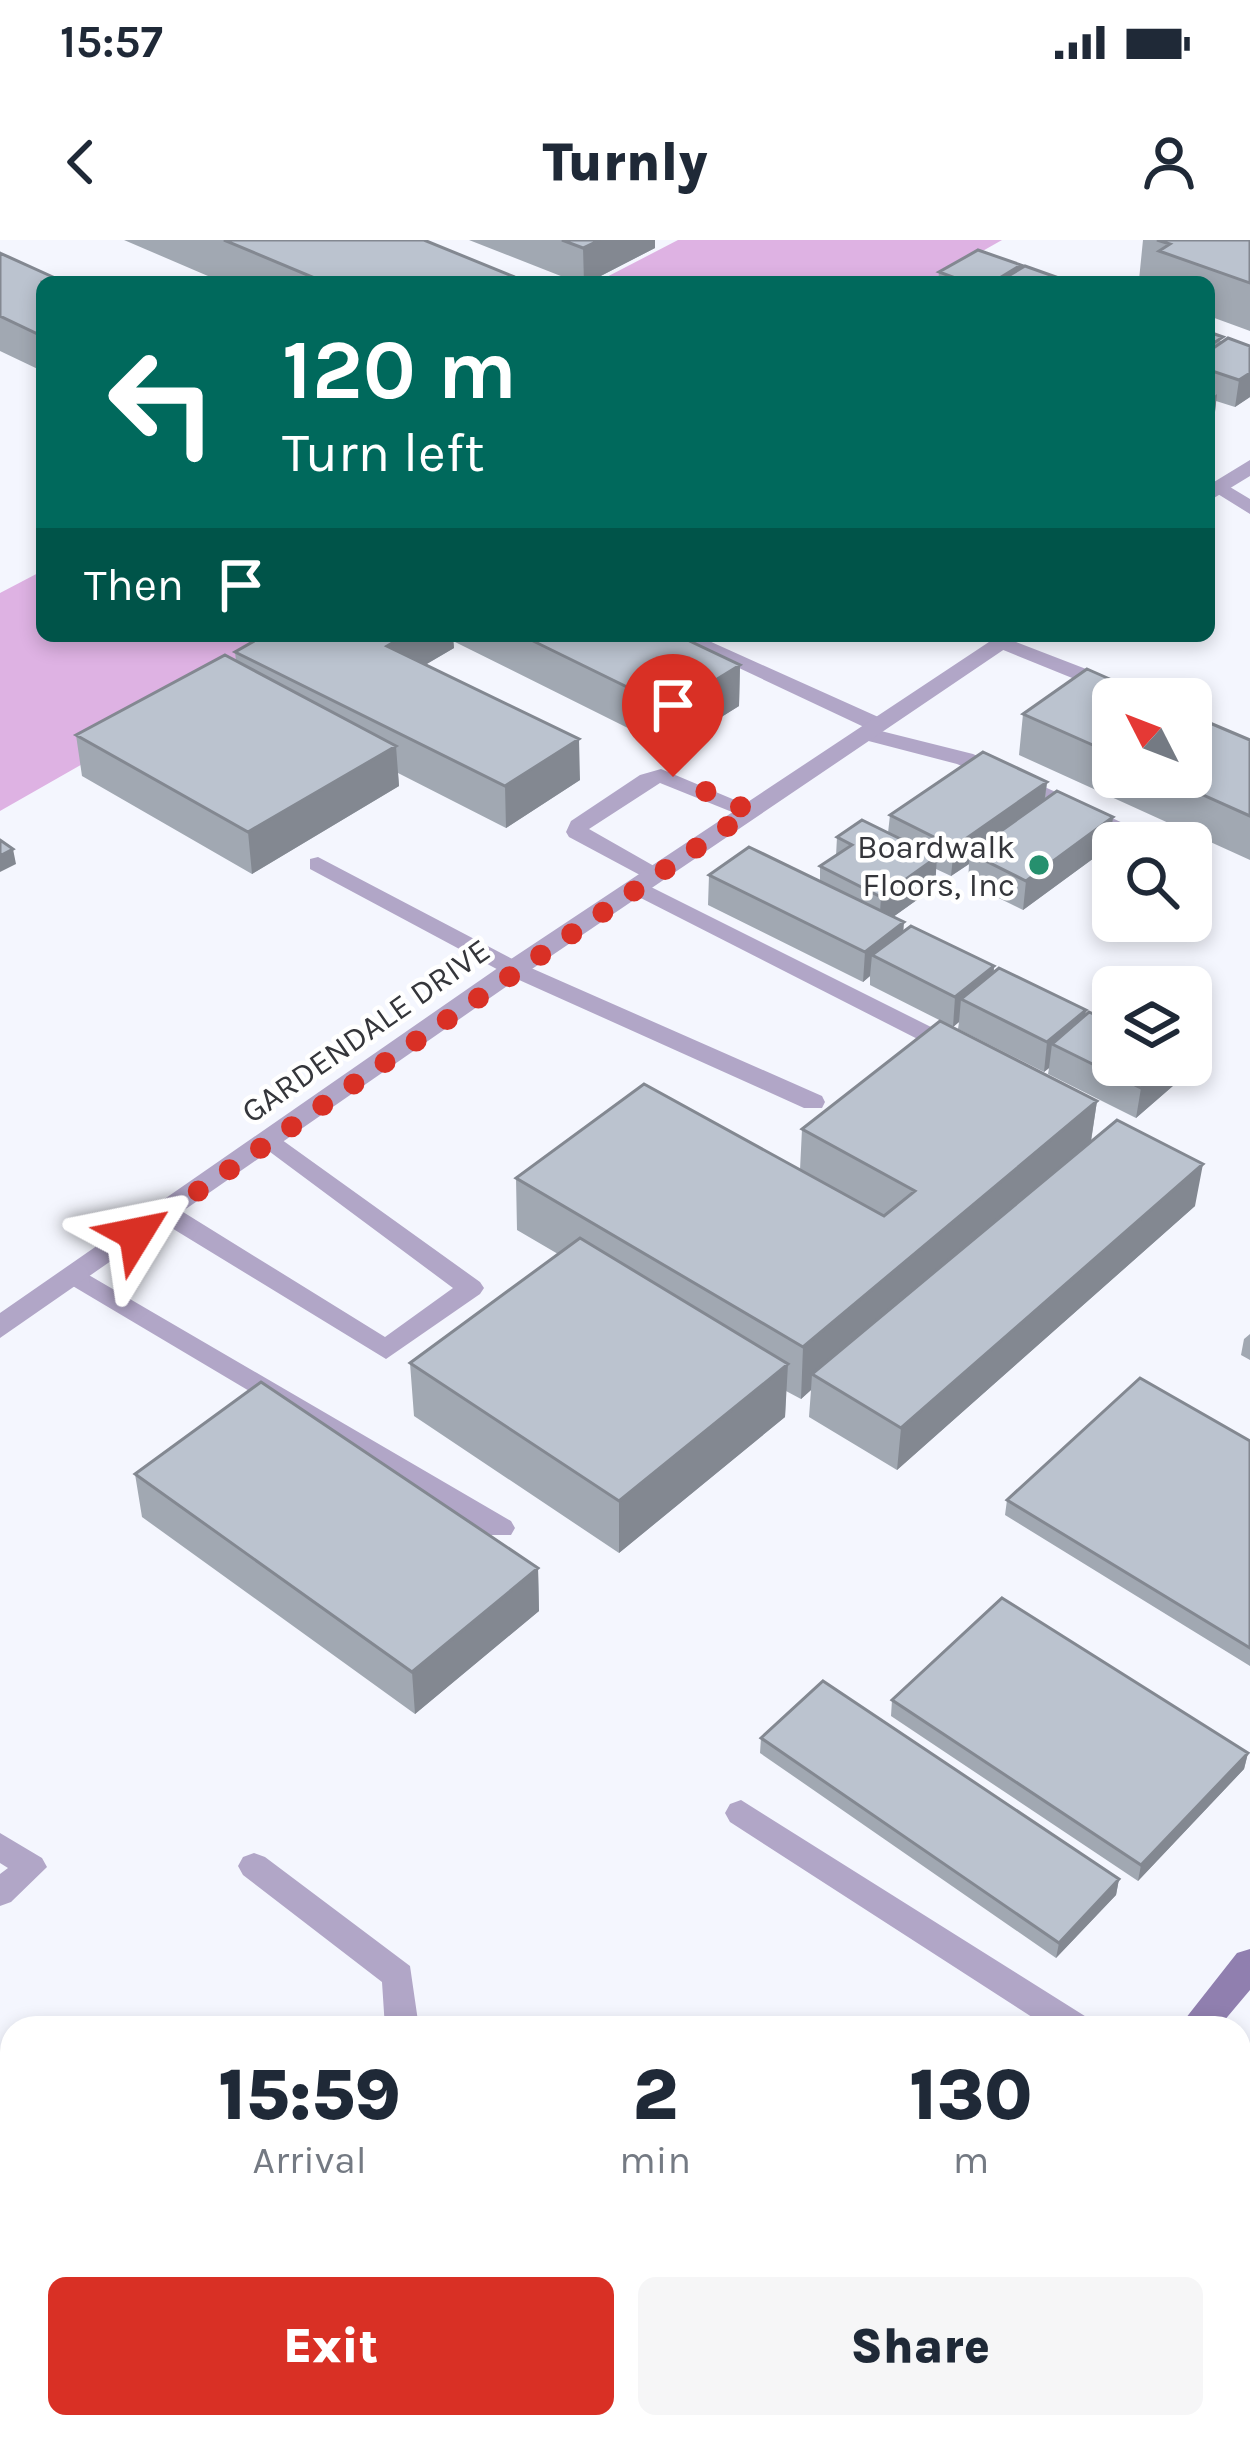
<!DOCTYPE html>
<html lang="en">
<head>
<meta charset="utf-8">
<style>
	body { margin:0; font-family:Karla,sans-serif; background:#f6f6f7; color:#1f2937; height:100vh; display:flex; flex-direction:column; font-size:45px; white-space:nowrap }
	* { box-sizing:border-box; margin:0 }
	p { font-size:39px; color:#747a83 }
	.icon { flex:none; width:66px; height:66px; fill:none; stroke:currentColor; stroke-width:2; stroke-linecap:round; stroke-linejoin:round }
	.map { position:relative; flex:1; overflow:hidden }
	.drawer { position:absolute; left:0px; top:1776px; width:1251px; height:423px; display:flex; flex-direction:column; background:#fff; border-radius:36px 36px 0 0; box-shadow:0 6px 18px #0003 }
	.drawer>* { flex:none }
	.top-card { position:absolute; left:36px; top:36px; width:1179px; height:366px; border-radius:18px; box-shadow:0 6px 18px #0003; background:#00695c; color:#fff; overflow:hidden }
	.needle { width:78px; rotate:312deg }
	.fabs { position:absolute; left:1092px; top:438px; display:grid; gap:24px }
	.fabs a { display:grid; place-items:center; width:120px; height:120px; border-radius:18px; background:#fff; box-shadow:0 6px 18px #0003; font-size:60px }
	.pin { position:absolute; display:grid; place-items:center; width:102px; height:102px; color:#fff; margin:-123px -51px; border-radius:50% 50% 50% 0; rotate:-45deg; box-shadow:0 0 12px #0007 }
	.pin .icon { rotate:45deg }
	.me { position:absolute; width:132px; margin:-66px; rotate:55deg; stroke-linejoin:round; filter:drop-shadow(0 0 9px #0008) }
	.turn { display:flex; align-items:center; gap:42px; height:252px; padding:0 48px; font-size:54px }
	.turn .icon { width:156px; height:156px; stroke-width:2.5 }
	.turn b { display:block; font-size:84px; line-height:102px }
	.then { display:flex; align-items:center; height:114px; padding:0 48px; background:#0003; gap:24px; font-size:45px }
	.eta { display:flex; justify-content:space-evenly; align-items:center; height:204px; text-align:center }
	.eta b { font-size:72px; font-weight:800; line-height:84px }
	.button { display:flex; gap:24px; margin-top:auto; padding:24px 48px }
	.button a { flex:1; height:138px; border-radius:18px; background:#d93025; color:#fff; font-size:48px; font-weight:800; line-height:138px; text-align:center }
	.button a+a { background:#f6f6f7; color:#1f2937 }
	.status { display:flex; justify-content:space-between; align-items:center; height:84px; padding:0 60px; background:#fff; direction:ltr }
	.status svg { height:33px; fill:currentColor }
	header { display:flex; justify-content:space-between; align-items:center; height:156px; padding:0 48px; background:#fff; font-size:54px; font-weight:800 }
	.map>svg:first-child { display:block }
	.green { fill:#deb2e3 }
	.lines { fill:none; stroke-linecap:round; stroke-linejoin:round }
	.lane { fill:#b1a6c7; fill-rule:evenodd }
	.street { fill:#b1a6c7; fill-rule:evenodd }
	.secondary { fill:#907faf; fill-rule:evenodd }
	.wall { fill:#a1a8b2 }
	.shaded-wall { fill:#838891 }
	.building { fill:#bbc3cf; stroke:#838891; stroke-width:3 }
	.route { stroke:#d93025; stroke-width:21; stroke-dasharray:0 37.8 }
	.poi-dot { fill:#26906e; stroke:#fff; stroke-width:4.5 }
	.labels { text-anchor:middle; stroke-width:9; stroke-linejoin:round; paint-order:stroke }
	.poi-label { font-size:33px; fill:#35363b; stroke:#fff; text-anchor:end }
	.street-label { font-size:33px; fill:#35363b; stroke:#fff }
</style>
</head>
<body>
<div class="status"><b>15:57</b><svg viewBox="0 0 49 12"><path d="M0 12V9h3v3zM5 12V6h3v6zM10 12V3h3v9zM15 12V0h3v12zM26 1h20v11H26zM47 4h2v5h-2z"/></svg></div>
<header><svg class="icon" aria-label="back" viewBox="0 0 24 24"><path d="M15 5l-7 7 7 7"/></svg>Turnly<svg class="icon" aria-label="person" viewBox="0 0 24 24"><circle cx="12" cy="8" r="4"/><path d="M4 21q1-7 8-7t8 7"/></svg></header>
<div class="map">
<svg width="1250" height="2197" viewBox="0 0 1250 2197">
	<rect width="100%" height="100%" fill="#f4f6fe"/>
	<path class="green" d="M 678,0 L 1002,0 L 928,42 L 597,42 Z
		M 42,331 L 42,396 L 307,396 L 0,571 L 0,353 Z"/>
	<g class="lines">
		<path class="lane" d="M 1220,241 L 1250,259 L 1250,274 L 1213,251 L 1210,247 Z
			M 671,396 L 698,396 L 885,480 L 888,485 L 881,491 L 973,514 L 1138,590 L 1127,597 L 1119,595 L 957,524 L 857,498 L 854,493 L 864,487 Z
			M 1003,397 L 1151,454 L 1154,459 L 1124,459 L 996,407 L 996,399 Z
			M 661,529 L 761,571 L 750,578 L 742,576 L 660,543 L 589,589 L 661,630 L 664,635 L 653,642 L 569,597 L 566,592 L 571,581 L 640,535 Z
			M 318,617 L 522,724 L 822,856 L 825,862 L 822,868 L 804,868 L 506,734 L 310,629 L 310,619 Z
			M 637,640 L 963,803 L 966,808 L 954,816 L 945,813 L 629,652 L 629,642 Z
			M 271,892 L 480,1042 L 484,1048 L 480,1054 L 386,1119 L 157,979 L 153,973 L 157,967 L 175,967 L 385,1097 L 453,1048 L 262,906 L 258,900 L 262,894 Z
			M 75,1027 L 511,1281 L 515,1288 L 511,1295 L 491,1295 L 66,1042 L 62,1036 Z
			M 741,1560 L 1088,1778 L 1093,1788 L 1049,1788 L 730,1582 L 725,1573 L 730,1564 Z
			M 0,1593 L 42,1618 L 47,1627 L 11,1662 L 0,1666 L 0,1634 L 8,1628 L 0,1623 Z
			M 254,1613 L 265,1617 L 410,1726 L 419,1788 L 385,1788 L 382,1742 L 243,1635 L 238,1626 L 243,1617 Z"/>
		<path class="street" d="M 1250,220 L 1250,236 L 1209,261 L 1209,245 Z
			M 998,396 L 1024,396 L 523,735 L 0,1098 L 0,1073 L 505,723 Z"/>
		<path class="secondary" d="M 1250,1709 L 1250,1750 L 1218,1788 L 1178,1788 L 1237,1713 Z
			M 1250,1995 L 1250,2031 L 1239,2032 L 1239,1996 Z
			M 12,2162 L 12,2187 L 30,2187 L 20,2197 L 0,2197 L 0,2163 Z
			M 1008,2187 L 1048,2187 L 1045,2197 L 1005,2197 Z"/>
	</g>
	<path class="wall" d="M 124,0 L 424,0 L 512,36 L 512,42 L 222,42 Z
		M 469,0 L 655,0 L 655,8 L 589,42 L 576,42 Z
		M 1143,0 L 1250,0 L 1250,91 L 1209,76 L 1209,42 L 1144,42 L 1139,40 Z
		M 0,13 L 42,42 L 42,131 L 0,111 Z
		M 1021,28 L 1070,42 L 938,42 L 939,32 Z
		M 1209,92 L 1222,102 L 1250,106 L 1250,157 L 1235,167 L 1216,161 L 1214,181 L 1209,184 Z
		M 263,396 L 679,396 L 740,425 L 739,466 L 670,509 L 453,401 L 454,408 L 425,425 L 580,540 L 506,588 L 398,533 L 399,546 L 252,634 L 82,536 L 76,495 L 236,421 L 235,412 Z
		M 1113,459 L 1113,537 L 1191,537 L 1250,500 L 1250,620 L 1019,515 L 1023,474 Z
		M 1047,542 L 1045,561 L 1113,577 L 1109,607 L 1023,670 L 968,643 L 969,624 L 951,636 L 936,629 L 935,647 L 893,677 L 903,691 L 994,726 L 994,733 L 1085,776 L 1174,845 L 1136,878 L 1048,834 L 1049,828 L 1044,832 L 958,789 L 959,782 L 953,787 L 870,745 L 870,736 L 863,742 L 708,665 L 709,635 L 820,641 L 820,626 L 836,616 L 837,597 L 888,593 L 890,575 Z
		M 1097,861 L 1091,902 L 1195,966 L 897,1230 L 809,1177 L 811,1150 L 801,1159 L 786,1151 L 785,1177 L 619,1313 L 414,1176 L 410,1123 L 558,1014 L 517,990 L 516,938 L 800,930 L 802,889 Z
		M 1250,1094 L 1250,1120 L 1241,1115 L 1244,1099 Z
		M 1250,1201 L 1250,1426 L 1005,1275 L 1007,1260 Z
		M 135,1234 L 538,1328 L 539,1371 L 415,1474 L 142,1277 Z
		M 892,1460 L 1248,1513 L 1244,1529 L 1138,1641 L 891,1476 Z
		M 761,1498 L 1119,1639 L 1116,1655 L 1056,1718 L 760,1513 Z"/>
	<path class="shaded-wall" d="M 600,0 L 655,0 L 655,8 L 589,42 L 584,42 L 583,8 Z
		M 1250,133 L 1250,157 L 1235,167 L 1239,140 Z
		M 1217,154 L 1214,181 L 1209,184 L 1209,160 Z
		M 404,396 L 453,396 L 454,408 L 389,446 L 387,406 Z
		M 740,425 L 739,466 L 670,509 L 670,468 Z
		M 579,499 L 580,540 L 506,588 L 505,546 Z
		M 396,506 L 399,546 L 252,634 L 248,592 Z
		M 1047,542 L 1043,571 L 970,613 L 969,624 L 951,636 L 954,607 Z
		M 1113,577 L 1109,607 L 1023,670 L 1026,641 Z
		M 13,609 L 16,624 L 0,632 L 0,616 Z
		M 937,617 L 935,647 L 879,687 L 881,657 Z
		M 904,682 L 902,712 L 872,715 L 870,736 L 863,742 L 865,712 Z
		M 994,726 L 991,756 L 961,759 L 959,782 L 953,787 L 955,757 Z
		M 1086,770 L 1082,800 L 1052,804 L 1049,828 L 1044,832 L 1047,802 Z
		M 1168,825 L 1177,825 L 1174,845 L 1136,878 L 1141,848 Z
		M 1097,861 L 1089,913 L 812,1134 L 811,1150 L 801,1159 L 803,1107 Z
		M 1203,924 L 1195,966 L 897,1230 L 901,1188 Z
		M 788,1124 L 785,1177 L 619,1313 L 619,1261 Z
		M 538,1328 L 539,1371 L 415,1474 L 412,1432 Z
		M 1248,1513 L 1244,1529 L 1138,1641 L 1141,1625 Z
		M 1119,1639 L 1116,1655 L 1056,1718 L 1059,1703 Z"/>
	<path class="building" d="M 224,0 L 424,0 L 512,36 L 500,42 L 324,42 Z
		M 562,0 L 600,0 L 583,8 Z
		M 1157,0 L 1250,0 L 1250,43 L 1159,11 L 1170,4 Z
		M 978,10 L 1021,25 L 993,42 L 966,42 L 939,32 Z
		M 0,13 L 64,42 L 42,42 L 42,96 L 0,76 Z
		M 1025,26 L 1070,42 L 998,42 Z
		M 1209,92 L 1223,97 L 1209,106 Z
		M 1228,98 L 1250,106 L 1250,133 L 1239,140 L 1209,130 L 1209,111 Z
		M 263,396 L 404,396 L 387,406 L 579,499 L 505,546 L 235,412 Z
		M 523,396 L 679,396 L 740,425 L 670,468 Z
		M 225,415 L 396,506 L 248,592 L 76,495 Z
		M 1087,429 L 1155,459 L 1113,459 L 1113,514 L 1023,474 Z
		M 1191,475 L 1250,500 L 1250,576 L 1163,537 L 1191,537 Z
		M 983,512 L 1047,542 L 954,607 L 890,575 Z
		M 1057,551 L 1113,577 L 1026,641 L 970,613 Z
		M 862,580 L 937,617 L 881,657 L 820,626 L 852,605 L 837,597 Z
		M 0,600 L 13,609 L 0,616 Z
		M 749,607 L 904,682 L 865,712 L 709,635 Z
		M 911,686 L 994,726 L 955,757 L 872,715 Z
		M 999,728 L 1086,770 L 1047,802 L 961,759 Z
		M 1089,772 L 1113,783 L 1113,825 L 1168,825 L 1141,848 L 1052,804 Z
		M 940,781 L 1097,861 L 803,1107 L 516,938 L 644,844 L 884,976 L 915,951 L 802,889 Z
		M 1117,880 L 1203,924 L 901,1188 L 812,1134 Z
		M 580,998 L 788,1124 L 619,1261 L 410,1123 Z
		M 1140,1138 L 1250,1201 L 1250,1408 L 1007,1260 Z
		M 261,1142 L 538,1328 L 412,1432 L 135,1234 Z
		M 1002,1358 L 1248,1513 L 1141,1625 L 892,1460 Z
		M 823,1441 L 1119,1639 L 1059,1703 L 761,1498 Z"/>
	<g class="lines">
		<path class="route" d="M 136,994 L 750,571 L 673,537"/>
	</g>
	<circle class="poi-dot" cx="1039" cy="625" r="12"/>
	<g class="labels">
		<g class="poi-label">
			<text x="1015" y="618">Boardwalk<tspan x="1015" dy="38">Floors, Inc</tspan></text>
		</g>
		<g class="street-label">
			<text transform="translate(365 790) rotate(-35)" y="12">GARDENDALE DRIVE</text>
		</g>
	</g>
</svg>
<div class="fabs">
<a><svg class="needle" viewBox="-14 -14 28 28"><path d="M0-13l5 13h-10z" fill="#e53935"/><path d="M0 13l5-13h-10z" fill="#747a83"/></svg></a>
<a><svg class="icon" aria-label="search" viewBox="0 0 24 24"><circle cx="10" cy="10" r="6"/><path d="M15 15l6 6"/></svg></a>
<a><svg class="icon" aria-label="layers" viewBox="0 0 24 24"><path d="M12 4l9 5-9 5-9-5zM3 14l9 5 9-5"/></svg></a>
</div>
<div class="pin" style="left:673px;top:537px;background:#d93025"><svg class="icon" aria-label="arrive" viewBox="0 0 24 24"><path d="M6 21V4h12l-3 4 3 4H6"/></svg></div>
<svg class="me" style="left:136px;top:994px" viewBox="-20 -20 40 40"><path d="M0-17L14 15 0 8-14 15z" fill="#d93025" stroke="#fff" stroke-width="4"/></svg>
<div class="top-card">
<div class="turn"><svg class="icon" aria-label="left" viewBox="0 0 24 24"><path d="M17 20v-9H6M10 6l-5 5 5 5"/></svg><div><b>120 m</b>Turn left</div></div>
<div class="then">Then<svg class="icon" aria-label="arrive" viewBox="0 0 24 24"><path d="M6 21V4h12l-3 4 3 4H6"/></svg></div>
</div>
<section class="drawer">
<div class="eta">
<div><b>15:59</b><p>Arrival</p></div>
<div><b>2</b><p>min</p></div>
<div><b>130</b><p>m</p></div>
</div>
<div class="button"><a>Exit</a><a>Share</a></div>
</section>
</div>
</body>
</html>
